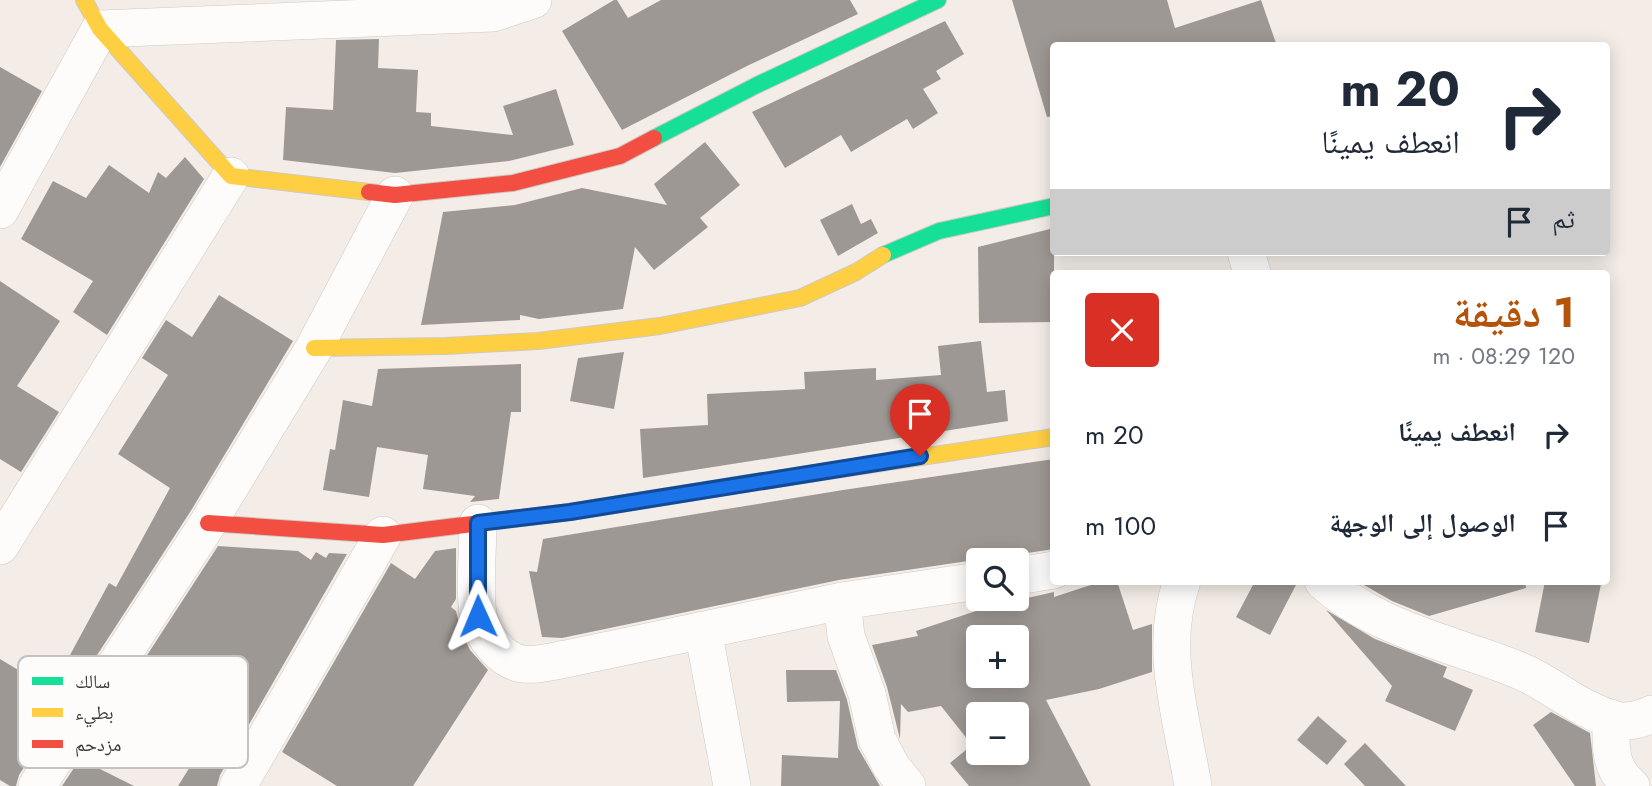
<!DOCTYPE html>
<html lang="ar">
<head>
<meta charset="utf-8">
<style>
	body { margin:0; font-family:Jost,"Noto Naskh Arabic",sans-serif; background:#f6f6f7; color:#1f2937; direction:rtl; height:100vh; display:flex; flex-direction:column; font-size:26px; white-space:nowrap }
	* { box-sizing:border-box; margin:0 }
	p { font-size:23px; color:#747a83 }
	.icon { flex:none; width:38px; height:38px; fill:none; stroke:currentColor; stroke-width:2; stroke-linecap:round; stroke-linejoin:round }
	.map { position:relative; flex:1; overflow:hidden; direction:ltr }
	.sheet { position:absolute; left:1050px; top:270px; width:560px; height:315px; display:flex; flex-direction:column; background:#fff; border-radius:7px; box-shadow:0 4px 18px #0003; direction:rtl }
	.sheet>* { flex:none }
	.top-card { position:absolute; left:1050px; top:42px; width:560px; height:214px; border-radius:7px; box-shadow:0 4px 18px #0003; direction:rtl; background:#fff; color:#1f2937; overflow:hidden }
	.controls { position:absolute; left:966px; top:548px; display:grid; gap:14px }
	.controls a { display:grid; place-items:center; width:63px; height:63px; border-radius:7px; background:#fff; box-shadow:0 4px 18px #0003; font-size:35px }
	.pin { position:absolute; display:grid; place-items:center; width:60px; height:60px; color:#fff; margin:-72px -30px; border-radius:50% 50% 50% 0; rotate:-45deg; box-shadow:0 0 7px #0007 }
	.pin .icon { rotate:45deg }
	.me { position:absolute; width:77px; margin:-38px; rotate:359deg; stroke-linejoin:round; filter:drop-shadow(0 0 5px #0008) }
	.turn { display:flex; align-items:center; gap:24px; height:147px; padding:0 35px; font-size:32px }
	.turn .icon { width:91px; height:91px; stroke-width:2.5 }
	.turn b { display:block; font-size:49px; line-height:60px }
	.then { display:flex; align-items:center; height:66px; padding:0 35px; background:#0003; gap:14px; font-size:26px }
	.round { display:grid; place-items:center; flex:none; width:74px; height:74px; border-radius:7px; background:#f6f6f7 }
	.headline { display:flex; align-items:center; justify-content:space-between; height:119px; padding:0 35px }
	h1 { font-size:42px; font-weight:700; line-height:52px; color:#b45309 }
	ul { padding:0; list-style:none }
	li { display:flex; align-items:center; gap:21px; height:91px; padding:0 35px }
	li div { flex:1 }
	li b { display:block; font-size:26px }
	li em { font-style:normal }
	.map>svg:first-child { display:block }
	.building { fill:#9e9894; fill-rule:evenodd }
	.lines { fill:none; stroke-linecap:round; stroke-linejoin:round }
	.street-casing { stroke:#cec9c4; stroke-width:38 }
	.fast-casing { stroke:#cec9c4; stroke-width:18 }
	.slow-casing { stroke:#cec9c4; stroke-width:18 }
	.jam-casing { stroke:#cec9c4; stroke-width:18 }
	.street { stroke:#fdfcfb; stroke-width:37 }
	.fast { stroke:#16e098; stroke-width:16 }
	.slow { stroke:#ffcf43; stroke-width:16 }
	.jam { stroke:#f24e42; stroke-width:16 }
	.route-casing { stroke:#114b97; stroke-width:18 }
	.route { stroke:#1a73e8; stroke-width:12 }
	.key { fill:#fefcfa; stroke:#c4c2bf; stroke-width:2 }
	.key-label { font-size:19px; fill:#3e3a35 }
</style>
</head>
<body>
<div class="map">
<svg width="1652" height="786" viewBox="0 0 1652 786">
	<rect width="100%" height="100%" fill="#f4ede7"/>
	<path class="building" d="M 614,0 L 617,0 L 628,18 L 661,0 L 850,0 L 858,14 L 747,66 L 622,130 L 562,31 Z
		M 1012,0 L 1167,0 L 1175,28 L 1261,0 L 1277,46 L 1054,46 L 1054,116 L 1047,117 Z
		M 945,21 L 964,54 L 936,71 L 941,79 L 923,89 L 938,113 L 913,129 L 907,119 L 851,152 L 841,135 L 785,168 L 752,112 Z
		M 379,39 L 378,68 L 418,70 L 416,112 L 431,113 L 431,126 L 513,135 L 503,106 L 556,89 L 574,145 L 509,161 L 395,173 L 283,160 L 286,107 L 333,110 L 336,40 Z
		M 0,67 L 42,91 L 0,167 Z
		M 705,142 L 740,185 L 700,218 L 708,227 L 654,270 L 635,247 L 623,309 L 539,319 L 520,315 L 520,320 L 421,325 L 443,212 L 515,205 L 582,188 L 667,205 L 654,184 Z
		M 185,157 L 204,179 L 107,335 L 73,312 L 93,281 L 21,239 L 53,181 L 86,198 L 109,165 L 149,193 L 158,172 L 166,178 Z
		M 852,204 L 861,224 L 871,219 L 878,233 L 838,256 L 820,220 Z
		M 1054,228 L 1054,322 L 979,323 L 978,247 Z
		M 0,281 L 60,321 L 17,386 L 59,412 L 21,472 L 0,459 Z
		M 219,295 L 293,341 L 192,509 L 90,666 L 70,655 L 109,583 L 116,587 L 170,488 L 118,454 L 168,375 L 142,358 L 166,320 L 192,337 Z
		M 981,341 L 987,392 L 1005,390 L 1008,421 L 643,478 L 640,429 L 708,425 L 707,394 L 805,389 L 804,372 L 876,368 L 876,380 L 941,375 L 938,346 Z
		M 624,352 L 614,409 L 570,401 L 578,358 Z
		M 521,364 L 521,412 L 511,412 L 499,499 L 470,502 L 475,496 L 423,489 L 428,455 L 377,447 L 369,497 L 323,490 L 330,449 L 335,450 L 343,400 L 372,406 L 378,369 Z
		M 1054,459 L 1054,549 L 1014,555 L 1004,560 L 975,560 L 839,580 L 562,638 L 542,637 L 529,571 L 537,572 L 543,539 L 843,490 Z
		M 218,546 L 298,551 L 311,560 L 316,552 L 326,558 L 329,553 L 347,554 L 220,775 L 217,786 L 178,786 L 193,762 L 142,719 L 157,702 L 127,686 Z
		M 456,548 L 456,599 L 451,607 L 456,611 L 461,631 L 470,650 L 488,670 L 413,786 L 337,786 L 282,752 L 391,563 L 415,579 L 435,551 Z
		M 1103,581 L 1117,581 L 1133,630 L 1152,624 L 1152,672 L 1099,689 L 1046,700 L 1091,786 L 969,786 L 950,763 L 972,745 L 941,706 L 908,712 L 901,704 L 900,739 L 887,687 L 872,645 L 918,636 L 916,631 L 991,606 L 1054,592 L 1054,597 ZM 978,637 L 1017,637 L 1017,676 L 978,676 ZM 978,714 L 1017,714 L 1017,752 L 978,752 Z
		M 1255,581 L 1298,581 L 1270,635 L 1236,617 Z
		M 1357,581 L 1525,581 L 1526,588 L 1429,616 L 1392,601 Z
		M 1545,581 L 1586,581 L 1601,584 L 1589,643 L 1535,632 Z
		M 1326,610 L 1375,639 L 1447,667 L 1443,677 L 1473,690 L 1455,731 L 1385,701 L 1392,686 Z
		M 0,659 L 68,700 L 19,775 L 16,786 L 10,786 L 0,780 Z
		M 786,670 L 836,670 L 847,700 L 858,748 L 880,786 L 781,786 L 782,755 L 838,758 L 840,701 L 787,702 Z
		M 1551,712 L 1590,733 L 1596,786 L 1575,786 L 1533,725 Z
		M 1318,716 L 1347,741 L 1327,765 L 1297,740 Z
		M 1365,743 L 1406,786 L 1365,786 L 1344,764 Z
		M 80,759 L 134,786 L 62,786 Z"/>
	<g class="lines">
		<defs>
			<path id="street" d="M 0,210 L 100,29 L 493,13 L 533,0
				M 1246,252 L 1252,273
				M 478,523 C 478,551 474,588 478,615 C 482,636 501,661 523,664 C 537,666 553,661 566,659 L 842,601 L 978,581
				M 0,546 L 231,176
				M 1017,576 L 1054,570
				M 1182,581 C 1158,649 1182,718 1193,786
				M 1323,581 C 1358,613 1406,631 1451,646 C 1478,656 1505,663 1531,676 C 1562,692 1580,710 1616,720 C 1627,723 1642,719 1652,714
				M 842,601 L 846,636 L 867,694 L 877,739 L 891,766 L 907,786
				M 703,630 L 732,786
				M 1611,718 C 1611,746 1608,767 1631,786
				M 37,786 L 208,523 L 314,348 L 395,195
				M 238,786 L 383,535"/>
			<path id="fast" d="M 654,138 L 757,85 L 938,0
				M 883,255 L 939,231 L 1054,206"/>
			<path id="slow" d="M 84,0 L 100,29 L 231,176 L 369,192
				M 314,348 L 446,346 L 538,341 L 660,326 L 800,298 L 856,272 L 883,255
				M 762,481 L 1054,437"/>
			<path id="jam" d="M 369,192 L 395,195 L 513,183 L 620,156 L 654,138
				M 208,523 L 383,535 L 570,512 L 762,481"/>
		</defs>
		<use href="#street" class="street-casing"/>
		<use href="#fast" class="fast-casing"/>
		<use href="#slow" class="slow-casing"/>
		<use href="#jam" class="jam-casing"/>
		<use href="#street" class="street"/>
		<use href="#fast" class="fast"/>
		<use href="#slow" class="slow"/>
		<use href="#jam" class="jam"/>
	</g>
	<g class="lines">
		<defs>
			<path id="route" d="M 478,616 L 478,523 L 570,512 L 920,456"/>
		</defs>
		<use href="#route" class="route-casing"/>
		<use href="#route" class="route"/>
	</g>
	<rect x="18" y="656" width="230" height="112" rx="10" class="key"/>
	<rect x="32" y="677" width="31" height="8" fill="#16e098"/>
	<rect x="32" y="708" width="31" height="9" fill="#ffcf43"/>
	<rect x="32" y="740" width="31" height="8" fill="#f24e42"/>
	<g class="key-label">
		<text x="75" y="688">سالك</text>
		<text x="75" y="719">بطيء</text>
		<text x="75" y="751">مزدحم</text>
	</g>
</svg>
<div class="controls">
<a><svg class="icon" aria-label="search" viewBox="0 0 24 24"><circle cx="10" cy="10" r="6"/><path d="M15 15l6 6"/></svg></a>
<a>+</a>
<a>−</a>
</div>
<div class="pin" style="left:920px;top:456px;background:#d93025"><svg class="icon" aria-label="arrive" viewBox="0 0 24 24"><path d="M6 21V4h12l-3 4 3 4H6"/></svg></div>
<svg class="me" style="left:478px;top:616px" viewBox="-20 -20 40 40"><path d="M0-17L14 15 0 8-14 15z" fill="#1a73e8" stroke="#fff" stroke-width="4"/></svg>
<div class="top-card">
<div class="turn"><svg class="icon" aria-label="right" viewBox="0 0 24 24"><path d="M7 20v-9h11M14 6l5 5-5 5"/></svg><div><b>20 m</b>انعطف يمينًا</div></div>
<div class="then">ثم<svg class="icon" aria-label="arrive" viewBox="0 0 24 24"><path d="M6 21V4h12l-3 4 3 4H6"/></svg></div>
</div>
<section class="sheet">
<div class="headline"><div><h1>1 دقيقة</h1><p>120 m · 08:29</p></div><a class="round" style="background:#d93025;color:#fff"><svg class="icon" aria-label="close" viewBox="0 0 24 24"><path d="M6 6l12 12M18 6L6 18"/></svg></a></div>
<ul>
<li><svg class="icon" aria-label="right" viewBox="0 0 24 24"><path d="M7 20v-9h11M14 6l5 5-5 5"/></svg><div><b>انعطف يمينًا</b></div><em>20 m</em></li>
<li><svg class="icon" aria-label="arrive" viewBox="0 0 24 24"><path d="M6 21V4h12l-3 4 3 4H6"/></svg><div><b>الوصول إلى الوجهة</b></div><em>100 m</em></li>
</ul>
</section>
</div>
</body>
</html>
